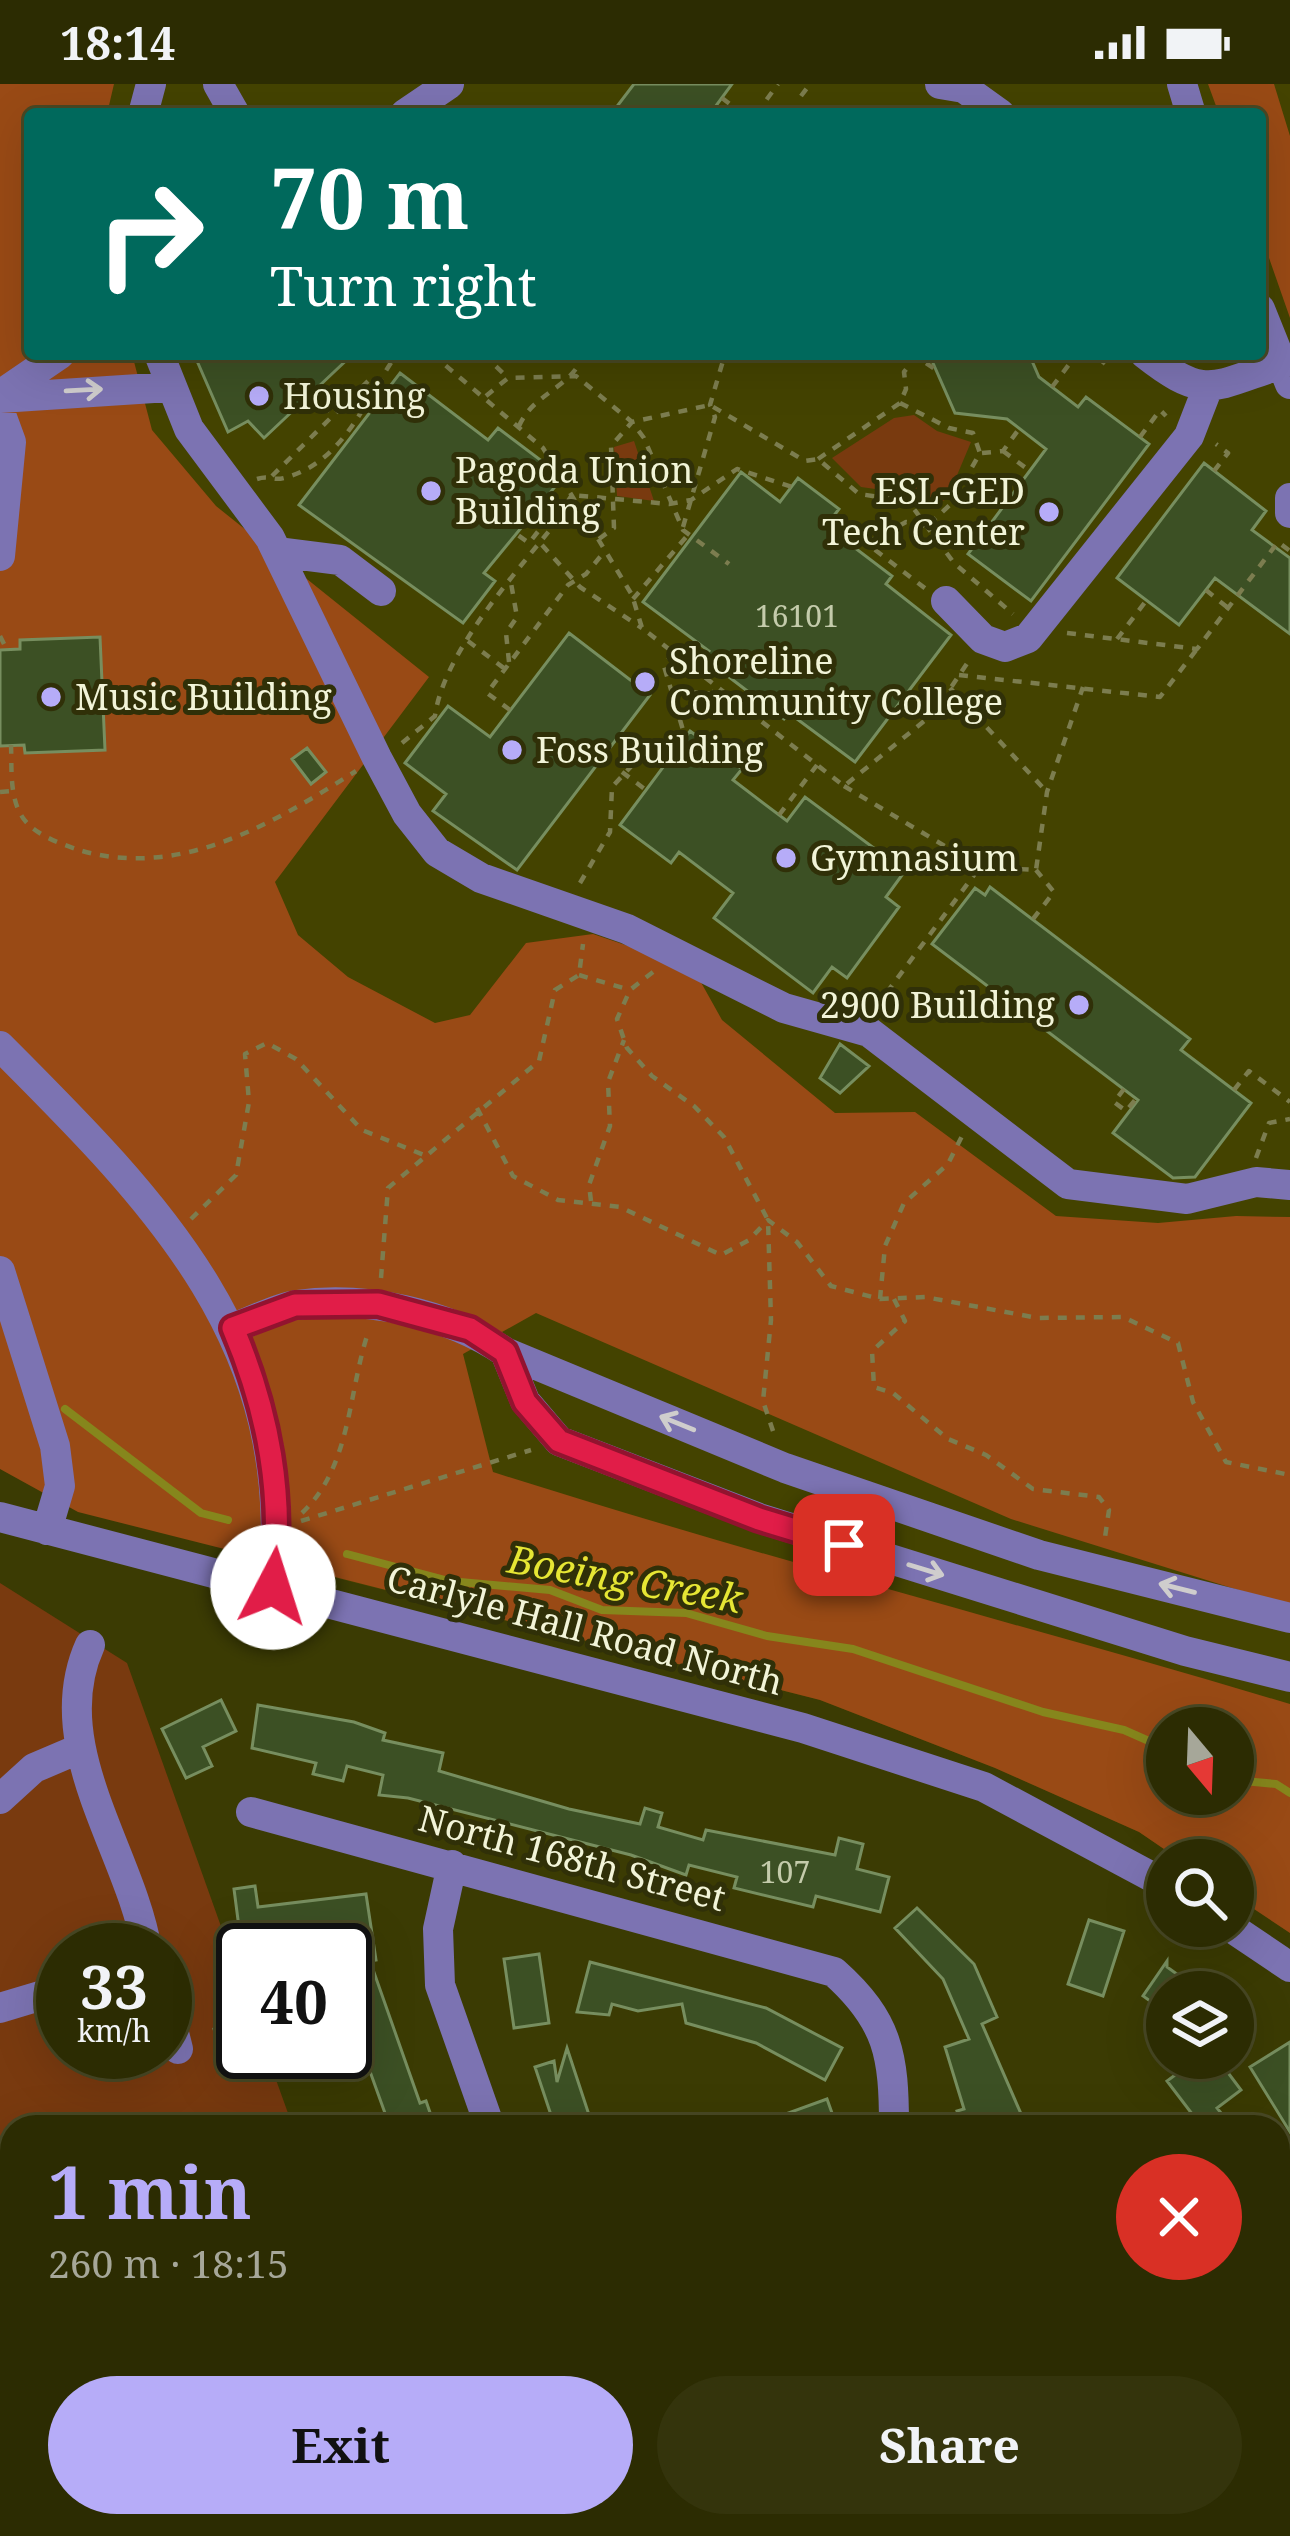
<!DOCTYPE html>
<html lang="en">
<head>
<meta charset="utf-8">
<style>
	body { margin:0; font-family:"Noto Serif",serif; background:#34340c; color:#f1f3f6; height:100vh; display:flex; flex-direction:column; font-size:45px; white-space:nowrap }
	* { box-sizing:border-box; margin:0 }
	p { font-size:39px; color:#a6a799 }
	.icon { flex:none; width:66px; height:66px; fill:none; stroke:currentColor; stroke-width:2; stroke-linecap:round; stroke-linejoin:round }
	.map { position:relative; flex:1; overflow:hidden }
	.panel { position:absolute; left:0px; top:2031px; width:1290px; height:423px; display:flex; flex-direction:column; background:#2c2c02; border-radius:36px 36px 0 0; box-shadow:0 12px 48px #0002,0 0 0 3px #484824 }
	.panel>* { flex:none }
	.hud { position:absolute; left:24px; top:24px; width:1242px; height:252px; border-radius:12px; box-shadow:0 12px 48px #0002,0 0 0 3px #484824; background:#00695c; color:#fff; overflow:hidden }
	.needle { width:78px; rotate:161deg }
	.fabs { position:absolute; left:1146px; top:1623px; display:grid; gap:24px }
	.fabs a { display:grid; place-items:center; width:108px; height:108px; border-radius:50%; background:#2c2c02; box-shadow:0 12px 48px #0002,0 0 0 3px #484824; font-size:60px }
	.speed { position:absolute; left:36px; top:1839px; display:flex; gap:24px; font-size:60px; font-weight:700; text-align:center }
	.speed>* { display:grid; place-content:center; width:156px; height:156px; border-radius:50%; background:#2c2c02; box-shadow:0 12px 48px #0002,0 0 0 3px #484824; line-height:1 }
	.speed small { font-size:30px; font-weight:400 }
	.speed .limit { border:6px solid #111; border-radius:18px; background:#fff; color:#111 }
	.pin { position:absolute; display:grid; place-items:center; width:102px; height:102px; color:#fff; margin:-51px; border-radius:24px; box-shadow:0 6px 18px #0006 }
	.me { position:absolute; width:132px; margin:-66px; rotate:5deg; stroke-linejoin:round; filter:drop-shadow(0 0 9px #0008) }
	.turn { display:flex; align-items:center; gap:42px; height:252px; padding:0 48px; font-size:54px }
	.turn .icon { width:156px; height:156px; stroke-width:2.5 }
	.turn b { display:block; font-size:84px; line-height:102px }
	.round { display:grid; place-items:center; flex:none; width:126px; height:126px; border-radius:63px; background:#34340c }
	.summary { display:flex; align-items:center; justify-content:space-between; height:204px; padding:0 48px }
	h1 { font-size:72px; font-weight:700; line-height:90px; color:#b6acf8 }
	.cta { display:flex; gap:24px; margin-top:auto; padding:24px 48px }
	.cta a { flex:1; height:138px; border-radius:72px; background:#b6acf8; color:#111; font-size:48px; font-weight:700; line-height:138px; text-align:center }
	.cta a+a { background:#34340c; color:#f1f3f6 }
	.status { display:flex; justify-content:space-between; align-items:center; height:84px; padding:0 60px; background:#2c2c02; direction:ltr }
	.status svg { height:33px; fill:currentColor }
	.map>svg:first-child { display:block }
	.built { fill:#444300; fill-rule:evenodd }
	.green { fill:#793a0f; fill-rule:evenodd }
	.forest { fill:#994a15; fill-rule:evenodd }
	.lines { fill:none; stroke-linecap:round; stroke-linejoin:round }
	.stream { stroke:#86861c; stroke-width:8 }
	.building { fill:#3c5024; stroke:#778e5f; stroke-width:3 }
	.path { stroke:#7c7d4f; stroke-width:4.5; stroke-dasharray:9 9; stroke-linecap:butt }
	.minor { stroke:#7c73b2; stroke-width:30 }
	.oneway { stroke:#cfcdcd }
	.route-casing { stroke:#92132f; stroke-width:30 }
	.route { stroke:#e11d48; stroke-width:21 }
	.poi-dot { fill:#b6acf8; stroke:#303008; stroke-width:4.5 }
	.labels { text-anchor:middle; stroke-width:10; stroke-linejoin:round; paint-order:stroke }
	.number-label { font-size:30px; fill:#c4cbab }
	.poi-label { font-size:36px; fill:#f2f4d8; stroke:#303008; text-anchor:start }
	.street-label { font-size:36px; fill:#f2f4d8; stroke:#303008 }
	.water-label { font-size:39px; font-style:italic; fill:#e6e634; stroke:#303008 }
</style>
</head>
<body>
<div class="status"><b>18:14</b><svg viewBox="0 0 49 12"><path d="M0 12V9h3v3zM5 12V6h3v6zM10 12V3h3v9zM15 12V0h3v12zM26 1h20v11H26zM47 4h2v5h-2z"/></svg></div>
<div class="map">
<svg width="1290" height="2452" viewBox="0 0 1290 2452">
	<rect width="100%" height="100%" fill="#3b3b03"/>
	<path class="built" d="M 0,0 L 1290,0 L 1290,1849 L 1233,1811 L 1233,1776 L 1180,1776 L 1139,1748 L 995,1684 L 820,1616 L 320,1490 L 0,926 ZM 30,30 L 1260,30 L 1260,270 L 30,270 ZM 1167,1644 L 1233,1644 L 1233,1710 L 1167,1710 Z"/>
	<path class="green" d="M 914,331 L 937,347 L 971,358 L 947,415 L 927,424 L 904,409 L 861,403 L 832,374 L 894,334 Z
		M 634,357 L 654,417 L 617,412 L 614,363 Z
		M 0,1499 L 127,1579 L 243,1904 L 243,1968 L 266,1968 L 293,2043 L 12,2043 L 12,2354 L 0,2358 ZM 63,1866 L 165,1866 L 165,1968 L 63,1968 Z"/>
	<path class="forest" d="M 0,0 L 114,0 L 107,30 L 30,30 L 30,270 L 132,270 L 152,346 L 216,422 L 429,593 L 275,798 L 298,851 L 348,893 L 435,939 L 470,931 L 526,859 L 593,850 L 693,884 L 722,936 L 835,1029 L 915,1028 L 1056,1132 L 1158,1139 L 1236,1132 L 1290,1133 L 1290,1522 L 1011,1435 L 536,1229 L 463,1270 L 493,1388 C 757,1472 1025,1541 1290,1620 L 1290,1849 L 1233,1811 L 1233,1776 L 1180,1776 L 1139,1748 L 995,1684 L 820,1616 L 78,1428 L 0,1385 ZM 1167,1644 L 1233,1644 L 1233,1710 L 1167,1710 Z
		M 1208,0 L 1274,0 L 1290,52 L 1290,234 L 1260,148 L 1260,30 L 1219,30 Z"/>
	<g class="lines">
		<path class="stream" d="M 65,1325 L 201,1429 L 228,1436
			M 347,1470 L 449,1497 L 550,1506 L 602,1526 L 686,1529 L 767,1552 L 853,1565 L 1043,1628 L 1124,1646 L 1167,1665
			M 1233,1696 L 1276,1700 L 1290,1709"/>
	</g>
	<path class="building" d="M 634,0 L 732,0 L 710,30 L 629,30 L 618,21 Z
		M 194,270 L 353,270 L 264,354 L 248,337 L 228,348 Z
		M 929,270 L 1029,270 L 1039,293 L 1078,323 L 1086,313 L 1149,360 L 1031,517 L 968,470 L 1046,365 L 1007,335 L 955,329 Z
		M 400,289 L 488,356 L 498,344 L 563,393 L 484,489 L 495,497 L 463,539 L 299,421 Z
		M 1204,379 L 1266,427 L 1252,446 L 1290,474 L 1290,550 L 1215,494 L 1179,541 L 1117,494 Z
		M 741,388 L 780,418 L 798,394 L 839,425 L 826,442 L 892,492 L 886,500 L 951,551 L 855,678 L 789,629 L 784,635 L 704,574 L 709,567 L 643,518 Z
		M 569,549 L 650,611 L 517,786 L 433,727 L 446,710 L 405,679 L 448,622 L 490,653 Z
		M 100,553 L 105,666 L 25,669 L 24,661 L 0,662 L 0,566 L 20,565 L 20,556 Z
		M 690,647 L 742,685 L 733,696 L 787,737 L 805,713 L 905,787 L 886,813 L 899,823 L 847,894 L 832,883 L 813,909 L 714,834 L 733,809 L 679,768 L 671,779 L 620,741 Z
		M 307,664 L 326,688 L 311,700 L 292,675 Z
		M 990,803 L 1190,955 L 1181,966 L 1251,1019 L 1195,1093 L 1173,1094 L 1113,1049 L 1138,1016 L 932,860 L 975,804 L 985,811 Z
		M 840,960 L 869,982 L 840,1009 L 820,994 Z
		M 221,1616 L 236,1647 L 203,1663 L 212,1682 L 186,1694 L 162,1645 Z
		M 258,1621 L 354,1638 L 385,1649 L 383,1656 L 443,1669 L 439,1687 L 569,1725 L 640,1740 L 645,1724 L 662,1729 L 658,1743 L 703,1756 L 706,1746 L 835,1771 L 839,1754 L 863,1760 L 857,1785 L 889,1793 L 880,1828 L 816,1812 L 813,1823 L 734,1804 L 737,1793 L 689,1781 L 686,1791 L 631,1771 L 408,1714 L 379,1711 L 383,1691 L 347,1682 L 343,1697 L 313,1690 L 316,1679 L 252,1664 Z
		M 255,1802 L 258,1823 L 366,1810 L 376,1876 L 370,1877 L 420,2019 L 426,2017 L 435,2043 L 390,2043 L 345,1918 L 345,1866 L 337,1866 L 334,1847 L 241,1859 L 234,1805 Z
		M 917,1824 L 974,1880 L 997,1933 L 982,1940 L 1025,2039 L 963,2043 L 957,2027 L 964,2025 L 945,1963 L 969,1955 L 943,1895 L 895,1844 Z
		M 1089,1836 L 1124,1847 L 1103,1912 L 1068,1900 Z
		M 539,1870 L 549,1939 L 514,1944 L 504,1875 Z
		M 1167,1877 L 1167,1883 L 1202,1908 L 1167,1908 L 1167,1929 L 1143,1912 Z
		M 590,1878 L 766,1924 L 842,1964 L 825,1996 L 756,1959 L 686,1939 L 682,1920 L 638,1927 L 612,1920 L 609,1931 L 577,1928 Z
		M 243,1936 L 243,1971 L 224,1977 L 214,1945 Z
		M 1290,1958 L 1290,2048 L 1250,1983 Z
		M 567,1964 L 593,2043 L 555,2043 L 535,1983 L 554,1977 L 557,1998 Z
		M 1198,1974 L 1217,1974 L 1241,2006 L 1217,2024 L 1225,2034 L 1213,2043 L 1202,2043 L 1167,1997 Z
		M 827,2015 L 837,2043 L 756,2043 L 755,2041 Z"/>
	<g class="lines">
		<path class="path" d="M 801,12 L 810,0
			M 722,14 L 743,30
			M 756,30 L 778,0
			M 914,30 L 924,18
			M 432,270 L 543,364 L 632,511 L 642,544 L 844,702 L 933,630 L 968,578
			M 483,270 L 508,294
			M 899,270 L 911,279 L 916,272 L 936,286
			M 1102,280 L 1110,270
			M 1052,303 L 1077,270
			M 311,308 L 332,330
			M 486,312 L 508,294 L 576,292 L 632,338 L 644,354 L 683,446 L 729,480
			M 900,319 L 949,344 L 973,349 L 980,369 L 952,419 L 927,442
			M 519,342 C 534,308 571,305 584,270
			M 1140,353 L 1160,326 L 1166,332
			M 1003,367 L 1030,387
			M 982,369 L 1003,367 L 1019,345
			M 818,375 L 900,319 L 906,305 L 904,288 L 911,279
			M 1214,387 L 1228,369 L 1216,360
			M 272,392 L 368,297 L 375,298
			M 257,395 C 270,391 272,397 284,394 C 345,378 365,315 397,270
			M 566,420 L 572,411 L 669,420 L 691,416 L 737,385 L 792,403
			M 832,433 L 926,505
			M 683,443 L 715,333 L 710,321 L 725,270
			M 599,455 L 614,444 L 611,362 L 632,338 L 710,321 L 805,377 L 818,375 L 859,410 L 908,417 L 954,479 L 1013,530
			M 867,459 L 906,438 L 927,442
			M 542,461 L 580,503 L 642,544
			M 1206,506 L 1228,524
			M 633,515 L 687,452
			M 1067,549 L 1197,565 L 1278,458 L 1290,467
			M 0,552 L 7,566
			M 1117,555 L 1146,517
			M 468,557 L 505,585
			M 509,578 L 506,549 L 517,533 L 511,499
			M 959,591 L 1160,613 L 1197,565
			M 950,604 L 1047,708
			M 671,606 L 712,610 L 716,605
			M 510,626 L 487,609 L 568,501 L 586,490 L 605,467
			M 402,659 L 435,632 C 444,564 526,478 569,422 L 562,417 L 529,459 L 515,449
			M 11,661 C 12,684 9,714 23,734 C 35,751 61,760 79,766 C 180,796 274,739 356,687
			M 622,688 L 646,706
			M 844,702 L 980,783 L 1036,786 L 1047,708 L 1083,603
			M 0,708 L 13,707
			M 779,731 L 817,681
			M 580,799 L 610,748 L 612,703 L 638,675 L 683,646 L 664,582 L 672,571
			M 1033,835 L 1054,808 L 1036,786
			M 653,888 L 630,906 L 617,935 L 627,964 L 652,992 L 694,1022 L 724,1053 L 768,1136 L 771,1236 L 763,1317 L 774,1350
			M 579,891 L 630,906
			M 876,923 L 980,783
			M 1124,1005 L 1114,1018 L 1126,1027 L 1136,1015
			M 1234,1006 L 1249,987 L 1290,1018
			M 477,1024 L 513,1092 L 558,1116 L 620,1123 L 721,1171 L 749,1156 L 768,1136 L 797,1158 L 831,1202 L 880,1215 L 925,1213 L 1038,1234 L 1123,1233 L 1178,1259 L 1193,1318 L 1226,1378 L 1290,1391
			M 1256,1074 L 1269,1039 L 1290,1035
			M 591,1117 L 589,1101 L 610,1042 L 608,998 L 624,956
			M 191,1135 L 236,1091 L 249,1018 L 245,970 L 267,959 L 296,975 L 362,1046 L 424,1071
			M 381,1194 L 388,1104 L 539,977 L 555,906 L 579,891 L 583,860
			M 880,1215 L 885,1162 L 904,1119 L 948,1080 L 962,1052
			M 894,1215 L 905,1237 L 872,1267 L 874,1303 L 893,1309 L 948,1355 L 986,1371 L 1033,1405 L 1099,1413 L 1109,1426 L 1104,1460
			M 302,1429 C 352,1382 348,1306 369,1246
			M 301,1437 L 531,1366"/>
		<path class="minor" d="M 218,0 L 235,30
			M 940,0 L 964,4 L 1000,30
			M 1182,0 L 1191,30
			M 143,30 L 151,0
			M 405,30 L 449,0
			M 1260,225 L 1290,300
			M 159,270 L 189,345 L 270,454 L 377,674 L 407,730 L 437,768 L 481,794 L 627,845 L 784,924 L 869,948 L 1068,1100 L 1187,1115 L 1256,1098 L 1290,1101
			M 1145,270 C 1206,318 1213,302 1282,280
			M 0,311 L 60,270
			M 0,314 L 169,303
			M 0,328 L 11,358 L 0,472
			M 1290,414 L 1290,429
			M 277,468 L 340,476 L 381,507
			M 946,517 L 983,555 L 1005,563 L 1028,554 L 1189,352 L 1208,303
			M 0,962 C 159,1121 298,1260 273,1503
			M 0,1187 L 55,1362 L 60,1402 L 47,1446
			M 233,1244 C 253,1237 276,1224 296,1221 C 365,1211 447,1229 505,1268 L 785,1384 L 1039,1471 L 1290,1534
			M 505,1268 L 525,1317 L 559,1357 L 759,1434 L 1185,1567 L 1290,1593
			M 0,1433 L 803,1644 L 984,1703 L 1167,1801
			M 90,1561 C 44,1662 131,1768 147,1866
			M 0,1715 L 34,1684 L 81,1664
			M 251,1728 L 834,1888 C 889,1937 894,1972 894,2043
			M 452,1781 L 438,1845 L 440,1901 L 490,2043
			M 1229,1842 L 1290,1883
			M 165,1913 L 178,1965
			M 0,1924 L 63,1905
			M 1278,2099 L 1290,2088
			M 1278,2221 L 1290,2254
			M 631,2442 L 635,2452
			M 359,2446 L 361,2452
			M 787,2452 L 808,2442"/>
	</g>
	<defs><path id="oneway-shaft" d="M-6 0H5M1.5-3L5.5 0L1.5 3" fill="none" stroke-width="1.6" stroke-linecap="round" stroke-linejoin="round" transform="scale(3)"/></defs>
	<g class="oneway">
		<use href="#oneway-shaft" transform="translate(84 306) rotate(-3)"/>
		<use href="#oneway-shaft" transform="translate(677 1339) rotate(-158)"/>
		<use href="#oneway-shaft" transform="translate(926 1486) rotate(17)"/>
		<use href="#oneway-shaft" transform="translate(1177 1504) rotate(-166)"/>
	</g>
	<g class="lines">
		<defs>
			<path id="route" d="M 273,1503 C 284,1412 269,1329 233,1244 L 295,1221 L 378,1220 L 470,1245 L 505,1268 L 525,1318 L 559,1357 L 759,1435 L 844,1461"/>
		</defs>
		<use href="#route" class="route-casing"/>
		<use href="#route" class="route"/>
	</g>
	<g class="poi-dot">
		<circle cx="259" cy="312" r="12"/>
		<circle cx="431" cy="407" r="12"/>
		<circle cx="1049" cy="428" r="12"/>
		<circle cx="645" cy="598" r="12"/>
		<circle cx="51" cy="613" r="12"/>
		<circle cx="512" cy="666" r="12"/>
		<circle cx="786" cy="774" r="12"/>
		<circle cx="1079" cy="921" r="12"/>
	</g>
	<g class="labels">
		<g class="number-label">
			<text x="797" y="543">16101</text>
			<text x="785" y="1799">107</text>
		</g>
		<g class="poi-label">
			<text x="283" y="325">Housing</text>
			<text x="455" y="399">Pagoda Union<tspan x="455" dy="41">Building</tspan></text>
			<text x="1025" y="420" text-anchor="end">ESL-GED<tspan x="1025" dy="41">Tech Center</tspan></text>
			<text x="669" y="590">Shoreline<tspan x="669" dy="41">Community College</tspan></text>
			<text x="75" y="626">Music Building</text>
			<text x="536" y="679">Foss Building</text>
			<text x="810" y="787">Gymnasium</text>
			<text x="1055" y="934" text-anchor="end">2900 Building</text>
		</g>
		<g class="street-label">
			<text transform="translate(585 1546) rotate(15)" y="13">Carlyle Hall Road North</text>
			<text transform="translate(572 1774) rotate(15)" y="13">North 168th Street</text>
		</g>
		<g class="water-label">
			<text transform="translate(625 1495) rotate(10)" y="14">Boeing Creek</text>
		</g>
	</g>
</svg>
<div class="fabs">
<a><svg class="needle" viewBox="-14 -14 28 28"><path d="M0-13l5 13h-10z" fill="#e53935"/><path d="M0 13l5-13h-10z" fill="#a6a799"/></svg></a>
<a><svg class="icon" aria-label="search" viewBox="0 0 24 24"><circle cx="10" cy="10" r="6"/><path d="M15 15l6 6"/></svg></a>
<a><svg class="icon" aria-label="layers" viewBox="0 0 24 24"><path d="M12 4l9 5-9 5-9-5zM3 14l9 5 9-5"/></svg></a>
</div>
<div class="speed"><div>33<small>km/h</small></div><div class="limit">40</div></div>
<div class="pin" style="left:844px;top:1461px;background:#d93025"><svg class="icon" aria-label="arrive" viewBox="0 0 24 24"><path d="M6 21V4h12l-3 4 3 4H6"/></svg></div>
<svg class="me" style="left:273px;top:1503px" viewBox="-20 -20 40 40"><circle r="19" fill="#fff"/><path d="M0-13L10 11 0 6-10 11z" fill="#e11d48"/></svg>
<div class="hud">
<div class="turn"><svg class="icon" aria-label="right" viewBox="0 0 24 24"><path d="M7 20v-9h11M14 6l5 5-5 5"/></svg><div><b>70 m</b>Turn right</div></div>
</div>
<section class="panel">
<div class="summary"><div><h1>1 min</h1><p>260 m · 18:15</p></div><a class="round" style="background:#d93025;color:#fff"><svg class="icon" aria-label="close" viewBox="0 0 24 24"><path d="M6 6l12 12M18 6L6 18"/></svg></a></div>
<div class="cta"><a>Exit</a><a>Share</a></div>
</section>
</div>
</body>
</html>
